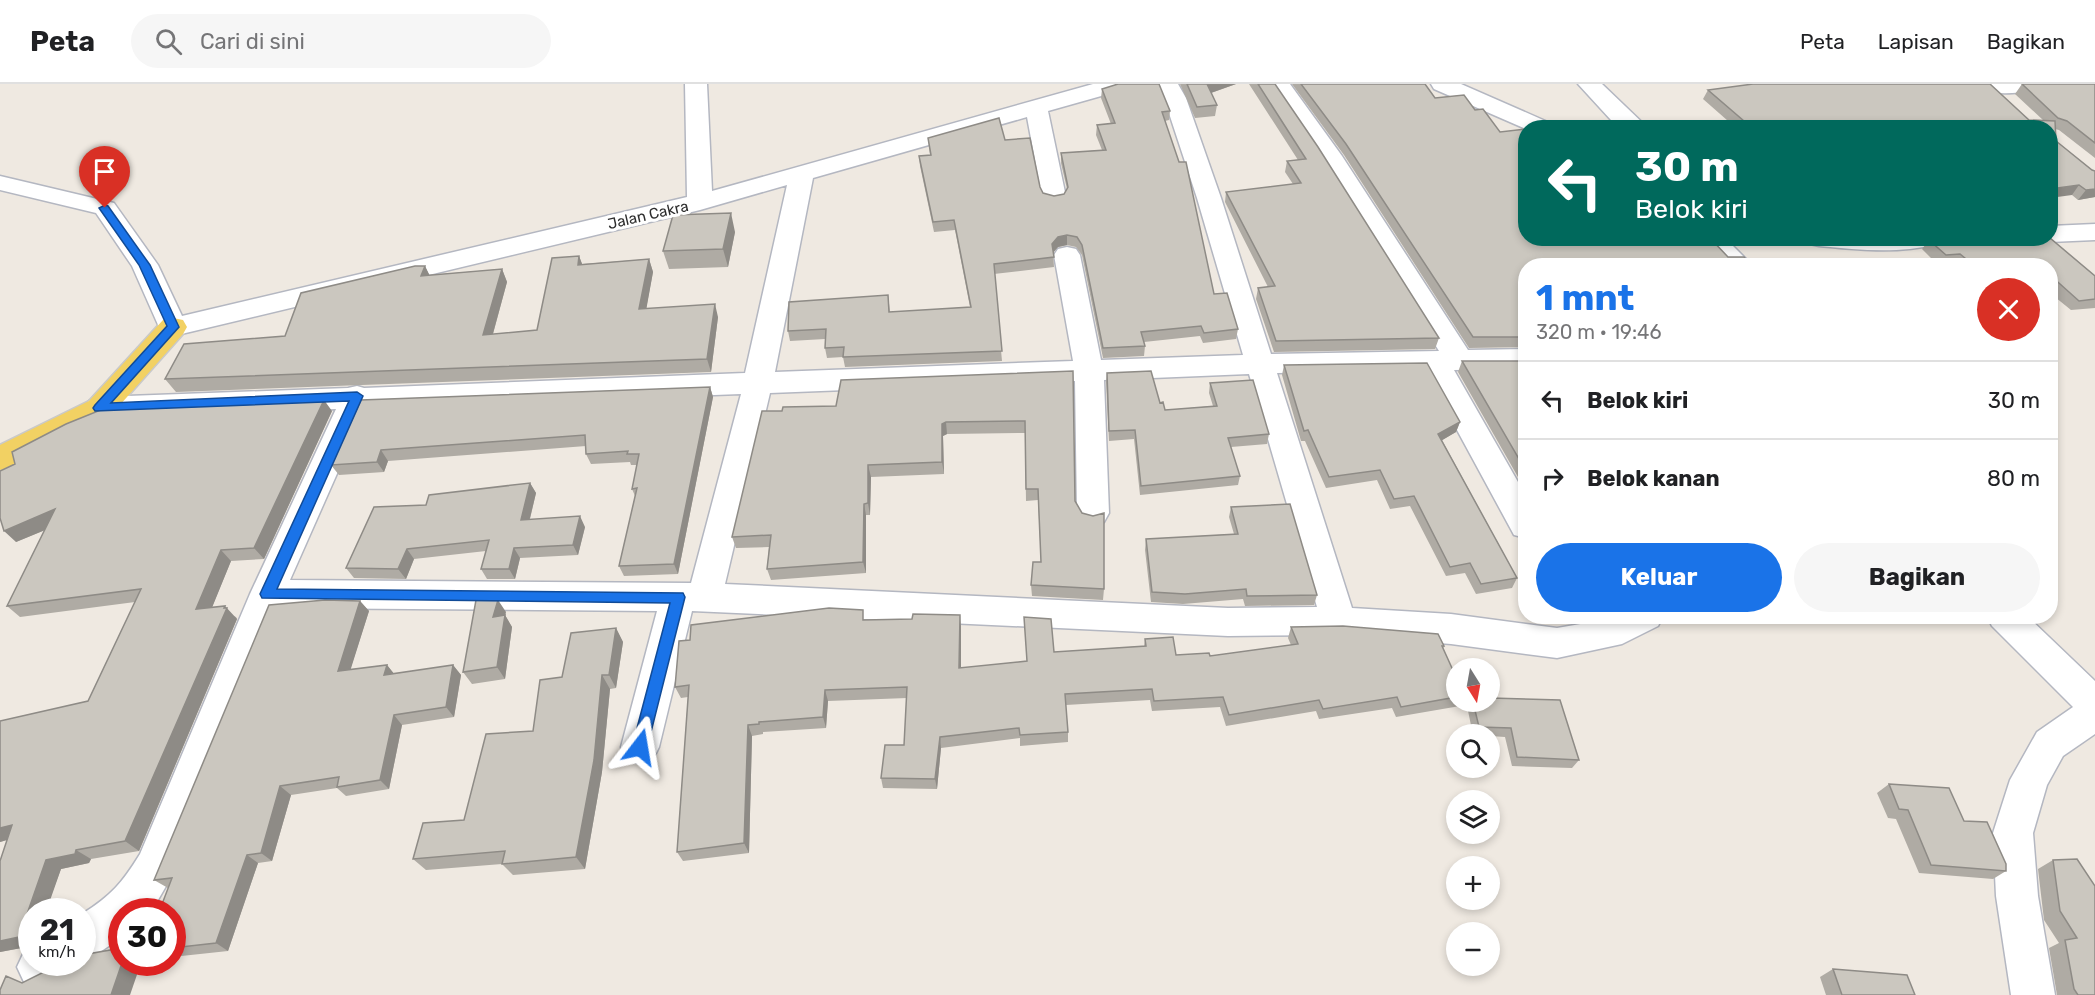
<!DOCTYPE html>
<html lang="id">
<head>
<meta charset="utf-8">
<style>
	body { margin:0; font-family:Rubik,sans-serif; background:#f6f6f6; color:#202124; height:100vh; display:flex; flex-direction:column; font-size:22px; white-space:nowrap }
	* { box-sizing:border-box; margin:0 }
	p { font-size:20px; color:#757577 }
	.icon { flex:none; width:33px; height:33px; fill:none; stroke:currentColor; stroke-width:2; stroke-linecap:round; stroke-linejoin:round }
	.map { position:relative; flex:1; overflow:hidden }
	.side { position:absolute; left:1518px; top:174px; width:540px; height:366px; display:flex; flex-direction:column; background:#fff; border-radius:24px; box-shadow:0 3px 9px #0003 }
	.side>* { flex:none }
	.top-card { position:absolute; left:1518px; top:36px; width:540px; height:126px; border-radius:24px; box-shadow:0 3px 9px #0003; background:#00695c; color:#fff; overflow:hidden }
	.needle { width:39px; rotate:169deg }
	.tools { position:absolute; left:1446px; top:574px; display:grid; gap:12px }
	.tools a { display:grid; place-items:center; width:54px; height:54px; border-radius:50%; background:#fff; box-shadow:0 3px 9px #0003; font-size:30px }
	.speed { position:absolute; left:18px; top:814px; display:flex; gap:12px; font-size:30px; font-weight:700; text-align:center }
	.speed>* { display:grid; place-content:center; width:78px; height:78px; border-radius:50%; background:#fff; box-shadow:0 3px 9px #0003; line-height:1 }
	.speed small { font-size:15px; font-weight:400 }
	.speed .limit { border:9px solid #d22; background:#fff; color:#111 }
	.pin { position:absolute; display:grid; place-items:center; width:51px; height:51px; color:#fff; margin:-62px -26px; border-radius:50% 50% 50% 0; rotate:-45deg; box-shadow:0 0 6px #0007 }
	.pin .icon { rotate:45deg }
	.me { position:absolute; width:66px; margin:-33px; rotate:14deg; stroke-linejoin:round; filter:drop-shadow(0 0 4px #0008) }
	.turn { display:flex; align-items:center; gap:21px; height:126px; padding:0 18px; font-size:27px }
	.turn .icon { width:78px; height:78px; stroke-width:2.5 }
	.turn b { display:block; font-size:42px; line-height:51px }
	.round { display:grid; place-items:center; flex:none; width:63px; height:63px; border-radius:32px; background:#f6f6f6 }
	.headline { display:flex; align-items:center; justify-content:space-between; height:102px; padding:0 18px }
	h1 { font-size:36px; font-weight:700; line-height:45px; color:#1a73e8 }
	.button { display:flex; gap:12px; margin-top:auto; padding:12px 18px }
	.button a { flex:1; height:69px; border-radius:36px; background:#1a73e8; color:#fff; font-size:24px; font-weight:700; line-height:69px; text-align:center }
	.button a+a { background:#f6f6f6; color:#202124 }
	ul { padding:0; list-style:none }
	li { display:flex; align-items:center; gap:18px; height:78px; padding:0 18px; border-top:2px solid #e0e0e0 }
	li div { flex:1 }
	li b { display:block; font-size:22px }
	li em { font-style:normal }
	header { display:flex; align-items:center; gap:36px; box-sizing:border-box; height:84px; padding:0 30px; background:#fff; border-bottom:2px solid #e0e0e0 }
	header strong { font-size:28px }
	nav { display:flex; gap:33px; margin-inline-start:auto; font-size:21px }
	.search { width:420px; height:54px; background:#f6f6f6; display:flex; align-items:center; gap:15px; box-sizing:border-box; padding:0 21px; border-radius:33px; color:#757577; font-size:22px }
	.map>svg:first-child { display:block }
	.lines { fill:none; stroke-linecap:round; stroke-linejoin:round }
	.minor-casing { stroke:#b4b7c1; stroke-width:3 }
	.major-casing { stroke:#c9c9c9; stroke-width:3 }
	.minor { fill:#fff; fill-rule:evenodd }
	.major { fill:#f2d163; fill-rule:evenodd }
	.wall { fill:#afaba4 }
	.shaded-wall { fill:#8e8b86 }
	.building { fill:#cbc7bf; stroke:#8e8b86; stroke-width:1.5 }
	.route { fill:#1a73e8; stroke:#114b97; stroke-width:1.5 }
	.labels { text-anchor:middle; stroke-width:6; stroke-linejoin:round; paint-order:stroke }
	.far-street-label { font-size:15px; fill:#2e2e2e; stroke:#fff }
</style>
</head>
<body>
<header>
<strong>Peta</strong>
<div class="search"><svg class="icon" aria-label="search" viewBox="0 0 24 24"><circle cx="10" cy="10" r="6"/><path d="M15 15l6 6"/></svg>Cari di sini</div>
<nav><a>Peta</a><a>Lapisan</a><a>Bagikan</a></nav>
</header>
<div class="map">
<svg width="2095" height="911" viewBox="0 0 2095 911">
	<rect width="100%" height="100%" fill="#efe9e1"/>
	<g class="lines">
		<defs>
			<path id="minor" d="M 685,0 L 707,0 L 712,107 L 1093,0 L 1129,0 L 1126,5 L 1048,27 L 1066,113 L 1063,118 L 1054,120 L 1045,118 L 1042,113 L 1027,33 L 813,94 L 775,288 L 1073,277 L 1054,171 L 1058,165 L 1067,163 L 1076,165 L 1080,171 L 1101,276 L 1243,271 L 1197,114 L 1164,14 L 1156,0 L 1178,0 L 1186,14 L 1221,114 L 1271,270 L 1439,267 L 1318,72 L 1268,0 L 1290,0 L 1342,72 L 1468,266 L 1526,265 L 1526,285 L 1454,286 L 1526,412 L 1526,454 L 1514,451 L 1425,287 L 1277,289 L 1352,524 L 1451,530 L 1557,544 L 1604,536 L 1612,532 L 1663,532 L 1658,542 L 1622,560 L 1557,574 L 1451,560 L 1339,551 L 1228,552 L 692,527 L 659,663 L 653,675 L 640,680 L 627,675 L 621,663 L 657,527 L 279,524 L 169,797 L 151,828 L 122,828 L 122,853 L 97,870 L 82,876 L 82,830 C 112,811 122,799 140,770 L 250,510 L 336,325 L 100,335 L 89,331 L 85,324 L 89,317 L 100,313 L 348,304 L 357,302 L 364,304 L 745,289 L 787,101 L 700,126 L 173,252 L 163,250 L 159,243 L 132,182 L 96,129 L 0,106 L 0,92 L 114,119 L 158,181 L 182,232 L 687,113 ZM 1249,290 L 1317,523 L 1228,524 L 725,500 L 770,309 L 1075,297 L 1077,429 L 1082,438 L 1093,441 L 1104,438 L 1109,429 L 1104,296 ZM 741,310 L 691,499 L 290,496 L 366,324 Z
				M 1431,0 L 1461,0 L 1550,39 L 1553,44 L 1526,45 L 1434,5 Z
				M 1578,0 L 1602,0 L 1648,44 L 1621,44 L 1611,36 Z
				M 1980,0 L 2046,0 L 2043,5 C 2025,9 2000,11 1982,7 L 1979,2 Z
				M 2095,140 L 2095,156 L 2050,158 L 2040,154 L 2050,154 L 2050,142 Z
				M 1696,154 L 1725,154 L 1753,182 L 1724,182 Z
				M 1806,154 L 1942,154 L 1938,160 C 1897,170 1861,166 1819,162 L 1810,160 Z
				M 1987,532 L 2027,532 L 2095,597 L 2095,650 L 2063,672 L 2047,701 L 2033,749 L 2038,812 L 2055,911 L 2011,911 L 1996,812 L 1993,749 L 2010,696 L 2037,648 L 2073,623 L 1992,542 Z
				M 32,863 L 32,879 L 66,879 L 60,894 L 39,905 L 24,898 L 17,883 L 24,868 Z"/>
			<path id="major" d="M 173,234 L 183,236 L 187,243 L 183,250 L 111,331 L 11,383 L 0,386 L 0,361 L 89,317 L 163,236 Z"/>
		</defs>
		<use href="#minor" class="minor-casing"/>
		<use href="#major" class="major-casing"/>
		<use href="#minor" class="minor"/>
		<use href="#major" class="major"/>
	</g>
	<path class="wall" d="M 1180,0 L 1236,0 L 1211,9 L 1217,21 L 1215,32 L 1195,34 Z
		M 1249,0 L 1275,0 L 1439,254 L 1435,265 L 1274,268 L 1256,215 L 1258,204 L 1268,203 L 1225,118 L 1226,108 L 1293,100 L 1285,88 L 1287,77 L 1298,76 Z
		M 1292,0 L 1425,0 L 1526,154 L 1728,173 L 1526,182 L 1526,263 L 1469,264 L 1344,71 Z
		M 2022,0 L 2095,0 L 2095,74 L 2059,46 L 2055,45 L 2056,57 L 2092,86 L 2095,87 L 2095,113 L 2078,116 L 2072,111 L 2050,44 L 1736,44 L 1703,15 L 1708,6 L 2029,36 L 2043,36 L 2015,10 Z
		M 1102,5 L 1170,27 L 1169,36 L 1165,37 L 1214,210 L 1238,245 L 1236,255 L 1203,259 L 1200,252 L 1144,258 L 1145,262 L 1144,272 L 1103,274 L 1082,171 L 1076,163 L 1067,161 L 1058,163 L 1053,168 L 1054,183 L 994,190 L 1002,277 L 845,283 L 843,273 L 827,274 L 825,264 L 825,255 L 790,257 L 788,247 L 888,211 L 890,228 L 970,223 L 955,146 L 934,148 L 920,82 L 919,72 L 930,71 L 928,54 L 1005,56 L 1043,109 L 1054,112 L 1064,110 L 1067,105 L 1061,79 L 1061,69 L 1102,66 L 1096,51 L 1097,41 L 1111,40 L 1101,14 Z
		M 735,148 L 728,183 L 669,185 L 663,167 Z
		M 1935,154 L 2050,154 L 2095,192 L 2095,224 L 2071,226 L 2050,209 L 2050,182 L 1955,182 L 1953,179 L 1938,181 L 1922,165 L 1929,156 Z
		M 579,172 L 582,180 L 649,175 L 653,188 L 646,225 L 718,233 L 711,288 L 176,308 L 165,295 L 285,252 L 425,182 L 429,191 L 502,185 L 507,198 L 493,250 L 537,246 Z
		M 1462,277 L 1526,277 L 1526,407 L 1458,288 Z
		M 1284,281 L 1460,338 L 1456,348 L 1442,356 L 1517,494 L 1512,504 L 1476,510 L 1465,489 L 1446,492 L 1410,422 L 1390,425 L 1377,396 L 1326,404 L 1305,357 L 1301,357 L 1282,291 Z
		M 1073,287 L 1075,417 L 1104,505 L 1103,516 L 1032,512 L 1031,501 L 1041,478 L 1038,416 L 1026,417 L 1025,349 L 947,350 L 943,352 L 944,390 L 871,393 L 870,431 L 866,431 L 866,489 L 771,496 L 767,485 L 769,463 L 736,464 L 732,453 L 782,327 L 836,322 Z
		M 1107,289 L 1160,319 L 1165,326 L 1213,322 L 1209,309 L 1210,299 L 1269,350 L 1267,360 L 1231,363 L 1240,392 L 1238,401 L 1140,411 L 1134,355 L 1109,357 L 1106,298 Z
		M 710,303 L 713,313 L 678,490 L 624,492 L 619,482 L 635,412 L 632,405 L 637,381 L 631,381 L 630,378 L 591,380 L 586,370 L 586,362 L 388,377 L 384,388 L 339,391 L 331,381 L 361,316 Z
		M 332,327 L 264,475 L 231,477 L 212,523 L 236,533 L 237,535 L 139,767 L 91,775 L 89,779 L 61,785 L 32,862 L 0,868 L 0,777 L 7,756 L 0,758 L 0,637 L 88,617 L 135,518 L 20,533 L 7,522 L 45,446 L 16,458 L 15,380 Z
		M 530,399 L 536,409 L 530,435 L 585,443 L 578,471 L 520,474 L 515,495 L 487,495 L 481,485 L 486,467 L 414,475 L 406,495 L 354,494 L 346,484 L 426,421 Z
		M 1231,423 L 1317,511 L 1314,521 L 1245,522 L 1243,515 L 1183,520 L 1151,518 L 1145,466 L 1146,455 L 1234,450 L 1229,433 Z
		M 360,517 L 369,527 L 350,586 L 387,581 L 394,590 L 453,581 L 461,591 L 454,633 L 402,641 L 389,705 L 346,712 L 337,704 L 291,711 L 272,777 L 258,779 L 228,867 L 172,873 L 172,828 L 168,804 L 154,796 Z
		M 506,528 L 505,531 L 512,543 L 505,595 L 472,600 L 463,588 Z
		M 1024,533 L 1054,568 L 1144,562 L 1145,555 L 1176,571 L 1210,572 L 1291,561 L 1288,554 L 1291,543 L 1444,562 L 1443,565 L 1456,593 L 1456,618 L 1462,618 L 1460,622 L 1396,633 L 1392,624 L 1319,635 L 1316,627 L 1226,642 L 1220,623 L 1152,627 L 1150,616 L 1066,621 L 1068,648 L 1068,658 L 1020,662 L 1020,654 L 941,664 L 937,705 L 883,704 L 881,694 L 904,661 L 907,614 L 828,617 L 826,644 L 763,648 L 763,650 L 752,652 L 749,769 L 683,777 L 677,768 L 688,613 L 681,614 L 675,603 L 690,556 L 865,536 L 961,542 L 961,584 L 1027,577 Z
		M 616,544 L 623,558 L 616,604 L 610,605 L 602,688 L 585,785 L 513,791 L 502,780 L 426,786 L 413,775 L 464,736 L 533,647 L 562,593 Z
		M 1469,618 L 1490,618 L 1579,676 L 1572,684 L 1512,682 L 1505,653 L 1490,652 L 1490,651 L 1473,651 L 1467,622 Z
		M 1889,700 L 1964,737 L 2006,787 L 1993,795 L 1919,789 L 1896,735 L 1888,734 L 1877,709 Z
		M 2053,776 L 2095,911 L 2057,911 L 2049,864 L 2059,859 L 2044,836 L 2038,785 Z
		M 1833,885 L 1915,911 L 1826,911 L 1820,893 Z"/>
	<path class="shaded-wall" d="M 1206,0 L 1236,0 L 1205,11 Z
		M 2079,101 L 2072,111 L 2050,114 L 2050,105 Z
		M 2095,105 L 2095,113 L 2078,116 L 2086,106 Z
		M 731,129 L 735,148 L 728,183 L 723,165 Z
		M 1067,151 L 1067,161 L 1058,163 L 1052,170 L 1052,160 L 1058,153 Z
		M 579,172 L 584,185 L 578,181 Z
		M 649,175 L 653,188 L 644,238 L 639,225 Z
		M 425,182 L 431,194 L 421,192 Z
		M 502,185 L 507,198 L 489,264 L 483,251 Z
		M 715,220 L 718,233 L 711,288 L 707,275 Z
		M 710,303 L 713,313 L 678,490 L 674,480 Z
		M 324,316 L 332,327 L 264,475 L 254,464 Z
		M 946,338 L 947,350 L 943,352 L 944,390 L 942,378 L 942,340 Z
		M 1460,338 L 1456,348 L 1434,361 L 1438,350 Z
		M 381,366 L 388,377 L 384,388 L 377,378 Z
		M 868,381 L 871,393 L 870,431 L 868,419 Z
		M 530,399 L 536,409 L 527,446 L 521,436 Z
		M 864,420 L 866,431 L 866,489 L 863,478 Z
		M 55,425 L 67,437 L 16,458 L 4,447 Z
		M 580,432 L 585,443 L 578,471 L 573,461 Z
		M 514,464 L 520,474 L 515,495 L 509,485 Z
		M 407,465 L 414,475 L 406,495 L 398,485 Z
		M 221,466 L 231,477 L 207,536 L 196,525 Z
		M 498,516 L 506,528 L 501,545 L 493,533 Z
		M 360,517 L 369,527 L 347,597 L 338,587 Z
		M 225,522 L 237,535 L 139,767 L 125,757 Z
		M 505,531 L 512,543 L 505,595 L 497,583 Z
		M 960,531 L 961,542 L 961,595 L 959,584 Z
		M 616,544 L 623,558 L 616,604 L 609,591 Z
		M 387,581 L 395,591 L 384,591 Z
		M 453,581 L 461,591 L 454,633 L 446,623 Z
		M 602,591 L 610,605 L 602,688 L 585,785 L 576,773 Z
		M 825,606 L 828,617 L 826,644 L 823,633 Z
		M 394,631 L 402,641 L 389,705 L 380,696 Z
		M 748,641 L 752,652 L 749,769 L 744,759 Z
		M 940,653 L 941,664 L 937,705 L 935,695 Z
		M 280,702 L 291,711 L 272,777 L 261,769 Z
		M 12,741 L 27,750 L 0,758 L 0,744 Z
		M 76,766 L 91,775 L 89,779 L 61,785 L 46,828 L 32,828 L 32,862 L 0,868 L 0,857 L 46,776 Z
		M 247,771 L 258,779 L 228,867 L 216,859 Z
		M 122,879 L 141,879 L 130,911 L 111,911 Z"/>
	<path class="building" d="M 1118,0 L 1159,0 L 1170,27 L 1162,28 L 1179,78 L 1186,78 L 1214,210 L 1227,209 L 1238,245 L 1204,249 L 1201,242 L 1141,248 L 1145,262 L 1103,264 L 1082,161 L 1077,153 L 1067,151 L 1058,153 L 1052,160 L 1054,173 L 994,180 L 1002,267 L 843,273 L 844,263 L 825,264 L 826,245 L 788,247 L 789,218 L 888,211 L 889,228 L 971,223 L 954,136 L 933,138 L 919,72 L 931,71 L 928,54 L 999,34 L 1005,56 L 1030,54 L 1040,103 L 1043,109 L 1054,112 L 1064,110 L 1068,103 L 1061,69 L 1106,66 L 1097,41 L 1115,39 L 1102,5 Z
		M 1187,0 L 1207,0 L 1217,21 L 1197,23 Z
		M 1258,0 L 1275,0 L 1318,63 L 1439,254 L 1276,257 L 1258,204 L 1275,202 L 1226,108 L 1301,99 L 1287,77 L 1306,75 Z
		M 1301,0 L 1425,0 L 1435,14 L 1464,11 L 1475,26 L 1483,25 L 1500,48 L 1526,45 L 1526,154 L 1710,154 L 1728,173 L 1744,173 L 1752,182 L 1526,182 L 1526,253 L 1473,253 L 1346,60 Z
		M 1753,0 L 1990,0 L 2029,36 L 2055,37 L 2056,57 L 2092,86 L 2095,87 L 2095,105 L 2086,106 L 2079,101 L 2050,105 L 2050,44 L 1790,44 L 1787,41 L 1751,43 L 1708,6 Z
		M 2022,0 L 2095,0 L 2095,59 L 2067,37 L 2058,34 Z
		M 1550,42 L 1552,44 L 1535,44 Z
		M 731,129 L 723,165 L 663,167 L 673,131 Z
		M 1935,154 L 2050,154 L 2095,192 L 2095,215 L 2079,217 L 2050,191 L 2050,182 L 2004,182 L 1998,176 L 1971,179 L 1960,170 L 1946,171 L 1929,156 Z
		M 579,172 L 578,181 L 649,175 L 639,225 L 715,220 L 707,275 L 165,295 L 184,260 L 285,252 L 301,209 L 415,182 L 425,182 L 421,192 L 502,185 L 483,251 L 537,246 L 552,174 Z
		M 1462,277 L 1526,277 L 1526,387 Z
		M 1427,279 L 1460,338 L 1438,350 L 1517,494 L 1481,500 L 1470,479 L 1450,483 L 1414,412 L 1394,415 L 1380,386 L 1329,393 L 1308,346 L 1304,347 L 1284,281 Z
		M 1073,287 L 1075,417 L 1082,429 L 1093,432 L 1104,429 L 1104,505 L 1031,501 L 1033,478 L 1041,478 L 1038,405 L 1026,405 L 1025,337 L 946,338 L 942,340 L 942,378 L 868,381 L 868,419 L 864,420 L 863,478 L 767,485 L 771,451 L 732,453 L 762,327 L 782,327 L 783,323 L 836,322 L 841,296 Z
		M 1151,287 L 1160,319 L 1163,318 L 1165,326 L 1217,322 L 1210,299 L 1253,296 L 1269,350 L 1228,354 L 1240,392 L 1141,402 L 1135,346 L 1109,347 L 1107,289 Z
		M 710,303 L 674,480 L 619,482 L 637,404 L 632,405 L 639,370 L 627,370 L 628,367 L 586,370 L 585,351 L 381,366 L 377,378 L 331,381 L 361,316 Z
		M 324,316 L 254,464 L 221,466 L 196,525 L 225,522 L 224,524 L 227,524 L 125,757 L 76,766 L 75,770 L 46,776 L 19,853 L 0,857 L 0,777 L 12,741 L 0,744 L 0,637 L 88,617 L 141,505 L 7,522 L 55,425 L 4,447 L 0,434 L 0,387 L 15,380 L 12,368 L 66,340 L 103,325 Z
		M 530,399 L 521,436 L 580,432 L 573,461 L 514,464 L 509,485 L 481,485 L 489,456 L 407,465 L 398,485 L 346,484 L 374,423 L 426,421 L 429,411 Z
		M 1290,420 L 1317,511 L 1247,512 L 1246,505 L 1185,510 L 1152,508 L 1146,455 L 1238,450 L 1231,423 Z
		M 325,516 L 360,517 L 338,587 L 387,581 L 384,591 L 453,581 L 446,623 L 394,631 L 380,696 L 337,703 L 339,693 L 280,702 L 261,769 L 247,771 L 216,859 L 172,864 L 172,828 L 159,828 L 172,794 L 154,796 L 269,521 Z
		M 476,516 L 498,516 L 493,533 L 505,531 L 497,583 L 463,588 Z
		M 829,524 L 863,526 L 863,536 L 912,535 L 913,530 L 960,531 L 959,584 L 1027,577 L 1024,533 L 1051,535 L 1054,568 L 1146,562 L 1145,555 L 1173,553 L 1176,571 L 1209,569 L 1210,572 L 1298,560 L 1291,543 L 1343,542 L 1438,550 L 1444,562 L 1442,562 L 1456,593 L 1456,613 L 1401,623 L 1397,613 L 1323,625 L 1319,616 L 1229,631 L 1223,613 L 1154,617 L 1152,605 L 1065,610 L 1068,648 L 1020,651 L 1019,644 L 940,653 L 935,695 L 881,694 L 885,661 L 904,661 L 907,603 L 825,606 L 823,633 L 759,638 L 759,640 L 748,641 L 744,759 L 677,768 L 689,601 L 675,603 L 679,557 L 690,556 L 691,541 Z
		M 616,544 L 609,591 L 602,591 L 594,676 L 576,773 L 502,780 L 505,767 L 413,775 L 423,739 L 464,736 L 486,650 L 533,647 L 540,596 L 562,593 L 571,549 Z
		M 1490,614 L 1560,616 L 1579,676 L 1517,673 L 1511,644 L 1479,643 L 1473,618 L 1490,618 Z
		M 1889,700 L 1949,704 L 1964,737 L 1987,738 L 2006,780 L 2006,787 L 1931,781 L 1908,726 L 1899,725 Z
		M 2077,775 L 2095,802 L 2095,911 L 2078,911 L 2074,905 L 2065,856 L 2077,854 L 2060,827 L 2053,776 Z
		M 122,864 L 122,879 L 111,911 L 0,911 L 0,906 L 6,892 L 22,899 L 44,888 L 48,879 L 82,879 L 82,871 Z
		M 1833,885 L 1907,891 L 1915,911 L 1842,911 Z"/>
	<path class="route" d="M 105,121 L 108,122 L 150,181 L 179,243 L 111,319 L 357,308 L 363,312 L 277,505 L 683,509 L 685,513 L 646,668 L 640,670 L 635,668 L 632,663 L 670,519 L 262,514 L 260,510 L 349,317 L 95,327 L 93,324 L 95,321 L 167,242 L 139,181 L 99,124 Z"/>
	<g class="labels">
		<g class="far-street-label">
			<text transform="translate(648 131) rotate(-13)" y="5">Jalan Cakra</text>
		</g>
	</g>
</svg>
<div class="tools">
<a><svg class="needle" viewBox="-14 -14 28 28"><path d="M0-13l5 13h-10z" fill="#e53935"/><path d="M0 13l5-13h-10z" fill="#757577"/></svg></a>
<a><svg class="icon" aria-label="search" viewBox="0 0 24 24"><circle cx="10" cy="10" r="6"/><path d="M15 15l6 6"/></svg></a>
<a><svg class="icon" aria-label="layers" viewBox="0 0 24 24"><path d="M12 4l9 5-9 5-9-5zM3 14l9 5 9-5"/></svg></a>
<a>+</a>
<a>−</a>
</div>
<div class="speed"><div>21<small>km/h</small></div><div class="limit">30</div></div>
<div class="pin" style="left:105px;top:124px;background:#d93025"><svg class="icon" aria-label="arrive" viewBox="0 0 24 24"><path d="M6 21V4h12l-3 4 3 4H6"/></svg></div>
<svg class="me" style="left:640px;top:663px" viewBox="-20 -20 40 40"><path d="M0-17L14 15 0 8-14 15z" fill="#1a73e8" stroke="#fff" stroke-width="4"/></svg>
<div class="top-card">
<div class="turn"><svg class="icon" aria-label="left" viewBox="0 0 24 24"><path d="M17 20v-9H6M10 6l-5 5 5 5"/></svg><div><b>30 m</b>Belok kiri</div></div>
</div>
<section class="side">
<div class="headline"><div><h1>1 mnt</h1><p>320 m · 19:46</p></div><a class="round" style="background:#d93025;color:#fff"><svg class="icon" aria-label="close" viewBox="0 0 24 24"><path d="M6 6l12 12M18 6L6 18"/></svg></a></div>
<ul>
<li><svg class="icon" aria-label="left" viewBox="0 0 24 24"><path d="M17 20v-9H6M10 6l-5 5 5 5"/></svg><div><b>Belok kiri</b></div><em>30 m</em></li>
<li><svg class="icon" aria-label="right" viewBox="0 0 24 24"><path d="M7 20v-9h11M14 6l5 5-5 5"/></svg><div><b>Belok kanan</b></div><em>80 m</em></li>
</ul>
<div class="button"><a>Keluar</a><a>Bagikan</a></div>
</section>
</div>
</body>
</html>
